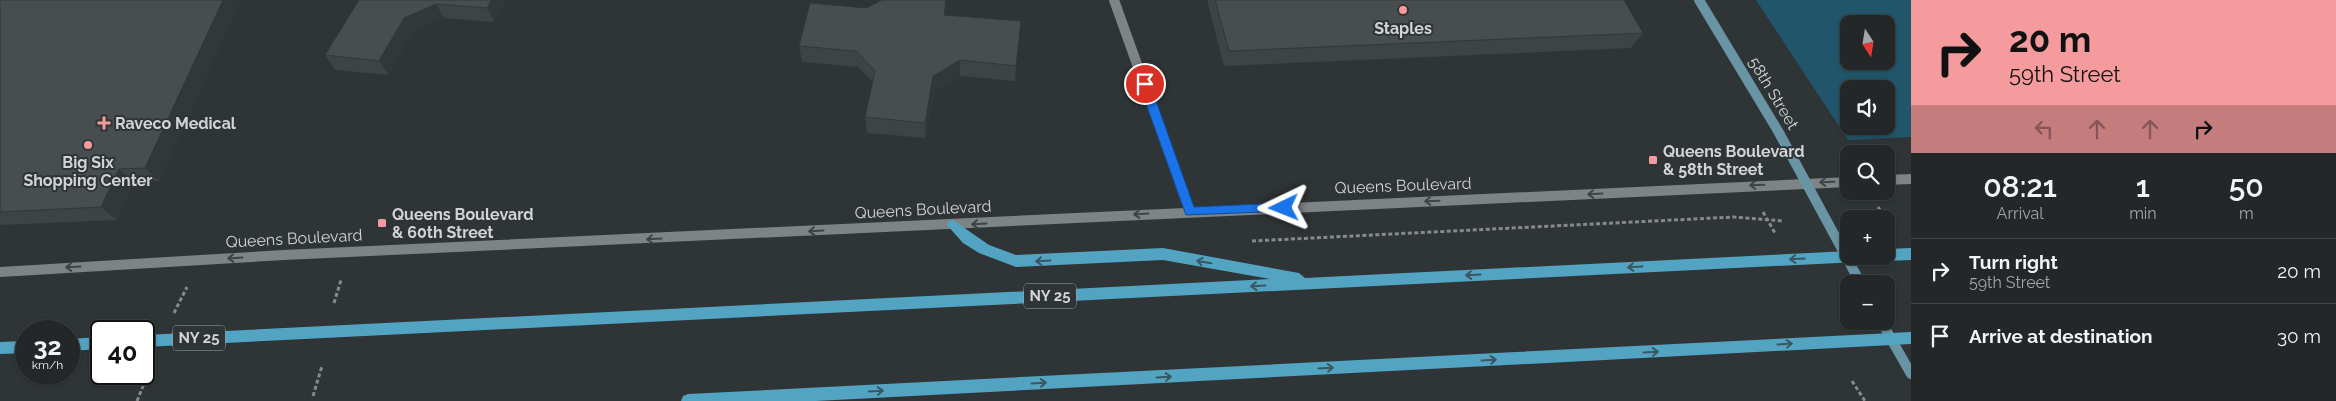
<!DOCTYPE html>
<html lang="en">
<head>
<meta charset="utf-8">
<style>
	body { margin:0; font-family:Raleway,sans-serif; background:#2b2f30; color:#f1f3f6; height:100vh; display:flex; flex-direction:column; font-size:19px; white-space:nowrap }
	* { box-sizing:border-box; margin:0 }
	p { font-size:16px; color:#a3a5a8 }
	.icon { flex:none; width:28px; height:28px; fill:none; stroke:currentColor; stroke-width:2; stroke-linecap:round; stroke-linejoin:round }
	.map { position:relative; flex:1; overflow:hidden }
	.drawer { display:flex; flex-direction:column; background:#232728; width:425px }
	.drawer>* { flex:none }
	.top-card { background:#f59b9d; color:#111; overflow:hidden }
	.needle { width:32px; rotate:168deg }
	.buttons { position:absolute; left:1840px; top:15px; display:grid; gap:10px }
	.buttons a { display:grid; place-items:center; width:55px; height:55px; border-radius:10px; background:#232728; box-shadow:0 1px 4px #0004,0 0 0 1px #404445; font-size:25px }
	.speed { position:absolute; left:15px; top:320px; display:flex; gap:10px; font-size:25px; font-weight:700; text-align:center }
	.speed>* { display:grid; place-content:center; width:65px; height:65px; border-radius:50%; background:#232728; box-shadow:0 1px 4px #0004,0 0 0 1px #404445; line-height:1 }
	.speed small { font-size:12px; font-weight:400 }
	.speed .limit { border:2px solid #111; border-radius:8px; background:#fff; color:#111 }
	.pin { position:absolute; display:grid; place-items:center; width:42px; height:42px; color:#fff; margin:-21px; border:2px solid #fff; border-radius:50%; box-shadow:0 1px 5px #0007 }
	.me { position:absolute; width:55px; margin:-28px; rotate:268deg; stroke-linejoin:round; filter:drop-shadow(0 0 4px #0008) }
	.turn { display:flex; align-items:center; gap:18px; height:105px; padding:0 15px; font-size:22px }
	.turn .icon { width:65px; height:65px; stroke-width:2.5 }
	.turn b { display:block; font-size:35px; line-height:42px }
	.lanes { display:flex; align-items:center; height:48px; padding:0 15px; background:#0003; justify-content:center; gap:25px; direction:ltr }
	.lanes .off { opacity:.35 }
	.eta { display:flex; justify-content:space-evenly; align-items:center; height:85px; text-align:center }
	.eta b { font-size:30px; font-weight:600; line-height:35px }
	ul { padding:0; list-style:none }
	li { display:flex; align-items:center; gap:15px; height:65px; padding:0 15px; border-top:1px solid #404445 }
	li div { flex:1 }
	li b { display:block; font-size:19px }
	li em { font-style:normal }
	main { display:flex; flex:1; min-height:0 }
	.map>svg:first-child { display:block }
	.green { fill:#21556a; fill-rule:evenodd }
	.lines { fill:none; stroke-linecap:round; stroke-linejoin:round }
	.path { stroke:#868a8c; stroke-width:3; stroke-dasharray:4 2.5; stroke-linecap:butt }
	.minor { stroke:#7e8486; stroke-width:10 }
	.tertiary { stroke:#7e8486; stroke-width:10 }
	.secondary { stroke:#6894a4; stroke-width:10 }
	.primary { fill:#53a4c2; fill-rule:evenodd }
	.wall { fill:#3e4345 }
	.shaded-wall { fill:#323738 }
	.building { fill:#484e50; stroke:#323738 }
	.oneway { stroke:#3f4446 }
	.oneway2 { stroke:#3a5660 }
	.route { fill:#1a73e8; stroke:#114b97 }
	.poi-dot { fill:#f59b9d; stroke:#2f3436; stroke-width:2 }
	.labels { text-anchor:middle; stroke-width:4; stroke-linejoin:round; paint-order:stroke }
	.shield { fill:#2f3436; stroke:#a0a4a6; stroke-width:1 }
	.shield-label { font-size:15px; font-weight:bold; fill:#d1d4d6 }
	.poi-label { font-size:16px; font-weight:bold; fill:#d1d4d6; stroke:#2f3436; text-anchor:start }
	.street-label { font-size:16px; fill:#d1d4d6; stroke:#2f3436 }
</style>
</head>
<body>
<main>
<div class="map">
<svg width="1911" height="401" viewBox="0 0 1911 401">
	<rect width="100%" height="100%" fill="#2f3436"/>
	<path class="green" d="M 1756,0 L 1911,0 L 1911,137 L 1848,140 ZM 1849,24 L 1886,24 L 1886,61 L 1849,61 ZM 1849,89 L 1886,89 L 1886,126 L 1849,126 Z"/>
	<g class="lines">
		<path class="path" d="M 1878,207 L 1886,219
			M 1763,212 L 1775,233
			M 1864,217 L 1884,217
			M 1252,241 L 1734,217 L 1783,221
			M 334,303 L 341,280
			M 174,313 L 187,287
			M 1852,381 L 1865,401
			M 313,396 L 322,366
			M 137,401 L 148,374"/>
		<path class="minor" d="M 1114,0 L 1190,212"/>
		<path class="tertiary" d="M 1886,180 L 1911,179
			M 0,272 L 284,255 L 1849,182"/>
		<path class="secondary" d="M 1699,0 L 1778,131 L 1861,284
			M 1881,321 L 1911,374"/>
		<path class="primary" d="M 953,220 L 989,245 L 1016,255 L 1163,248 L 1299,273 L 1305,278 L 1849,251 L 1849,256 L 1864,256 L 1863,260 L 1858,262 L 144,347 L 144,335 L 1270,279 L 1163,260 L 1016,267 L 979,253 L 963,243 L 947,225 L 949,221 Z
			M 1911,248 L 1911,260 L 1886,261 L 1880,256 L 1886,256 L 1886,249 Z
			M 1911,332 L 1911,344 L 816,401 L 681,401 L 683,396 L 688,394 Z
			M 101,337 L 101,349 L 69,351 L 69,339 Z
			M 26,341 L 26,353 L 0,354 L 0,342 Z"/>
	</g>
	<path class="wall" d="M 0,0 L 241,0 L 159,181 L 134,182 L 117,220 L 0,225 Z
		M 359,0 L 506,0 L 494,22 L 444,18 L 413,32 L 389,75 L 335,70 L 325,55 Z
		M 1207,0 L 1624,0 L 1643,33 L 1631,48 L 1224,66 Z
		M 866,8 L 1021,21 L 1015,81 L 960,76 L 934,92 L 926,138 L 867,133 L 865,117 L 873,82 L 858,67 L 802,62 L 799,46 Z"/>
	<path class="shaded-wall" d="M 223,0 L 241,0 L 159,181 L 145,168 Z
		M 491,0 L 506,0 L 494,22 L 487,8 Z
		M 946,0 L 949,0 L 944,30 L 944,15 Z
		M 436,4 L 444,18 L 413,32 L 389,75 L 379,61 L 404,18 Z
		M 1021,21 L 1020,37 L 1015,81 L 1016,66 Z
		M 960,60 L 960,76 L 934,92 L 926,138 L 925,123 L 933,76 Z
		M 119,169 L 134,182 L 117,220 L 101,207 Z"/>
	<path class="building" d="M 0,0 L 223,0 L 145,168 L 119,169 L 101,207 L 0,212 Z
		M 359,0 L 491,0 L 487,8 L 436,4 L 404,18 L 379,61 L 325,55 Z
		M 882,0 L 946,0 L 944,15 L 1021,21 L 1016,66 L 960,60 L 933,76 L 925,123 L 865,117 L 875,71 L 856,51 L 799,46 L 810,3 L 866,8 Z
		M 1215,0 L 1624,0 L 1643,33 L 1229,51 Z"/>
	<defs><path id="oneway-shaft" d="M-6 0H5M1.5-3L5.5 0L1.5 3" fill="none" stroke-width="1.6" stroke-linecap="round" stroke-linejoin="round" transform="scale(1.25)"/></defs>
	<g class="oneway">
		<use href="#oneway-shaft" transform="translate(1827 182) rotate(178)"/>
		<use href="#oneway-shaft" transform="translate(1757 185) rotate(178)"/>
		<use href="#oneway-shaft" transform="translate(1595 194) rotate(177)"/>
		<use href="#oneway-shaft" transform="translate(1432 201) rotate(178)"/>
		<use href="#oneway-shaft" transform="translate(1141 214) rotate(177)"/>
		<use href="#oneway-shaft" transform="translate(979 224) rotate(177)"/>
		<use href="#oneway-shaft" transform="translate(816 231) rotate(177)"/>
		<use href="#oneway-shaft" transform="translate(654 239) rotate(177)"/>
		<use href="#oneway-shaft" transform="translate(235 258) rotate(176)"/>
		<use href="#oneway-shaft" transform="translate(73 267) rotate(177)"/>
	</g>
	<g class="oneway2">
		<use href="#oneway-shaft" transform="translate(1797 259) rotate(177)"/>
		<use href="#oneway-shaft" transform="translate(1043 261) rotate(177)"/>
		<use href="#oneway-shaft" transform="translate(1204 262) rotate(-170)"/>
		<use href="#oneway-shaft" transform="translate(1635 267) rotate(177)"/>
		<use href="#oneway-shaft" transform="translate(1473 275) rotate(177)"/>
		<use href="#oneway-shaft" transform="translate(1258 286) rotate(177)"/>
		<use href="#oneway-shaft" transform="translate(1785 344) rotate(-4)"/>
		<use href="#oneway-shaft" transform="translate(1651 352) rotate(-3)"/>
		<use href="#oneway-shaft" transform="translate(1489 360) rotate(-3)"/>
		<use href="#oneway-shaft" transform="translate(1326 368) rotate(-3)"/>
		<use href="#oneway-shaft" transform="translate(1164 377) rotate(-3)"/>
		<use href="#oneway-shaft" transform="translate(1039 383) rotate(-3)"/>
		<use href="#oneway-shaft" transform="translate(876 391) rotate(-3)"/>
	</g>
	<path class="route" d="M 1145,79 L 1150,84 L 1194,207 L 1284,203 L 1290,208 L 1288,211 L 1186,215 L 1139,84 Z"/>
	<g class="poi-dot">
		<circle cx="1403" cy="10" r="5"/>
		<path d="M101.5 115.5h5v5h5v5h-5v5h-5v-5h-5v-5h5z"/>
		<circle cx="88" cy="145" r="5"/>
		<rect x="1648" y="155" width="10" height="10" rx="2.5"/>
		<rect x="377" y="218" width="10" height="10" rx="2.5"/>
	</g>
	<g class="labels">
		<g class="shield">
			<rect x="1024" y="283.5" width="52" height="25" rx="4"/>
			<rect x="173" y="325.5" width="52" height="25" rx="4"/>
		</g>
		<g class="shield-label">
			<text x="1050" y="301">NY 25</text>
			<text x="199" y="343">NY 25</text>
		</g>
		<g class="poi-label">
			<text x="1403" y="34" text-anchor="middle">Staples</text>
			<text x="115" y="129">Raveco Medical</text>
			<text x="1663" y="157">Queens Boulevard<tspan x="1663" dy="18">&amp; 58th Street</tspan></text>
			<text x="88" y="168" text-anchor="middle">Big Six<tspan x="88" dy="18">Shopping Center</tspan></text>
			<text x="392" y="220">Queens Boulevard<tspan x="392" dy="18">&amp; 60th Street</tspan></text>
		</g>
		<g class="street-label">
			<text transform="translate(1774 93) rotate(59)" y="6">58th Street</text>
			<text transform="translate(1403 185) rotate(-2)" y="6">Queens Boulevard</text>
			<text transform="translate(923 209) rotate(-3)" y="6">Queens Boulevard</text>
			<text transform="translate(294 238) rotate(-3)" y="6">Queens Boulevard</text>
		</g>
	</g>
</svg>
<div class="buttons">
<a><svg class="needle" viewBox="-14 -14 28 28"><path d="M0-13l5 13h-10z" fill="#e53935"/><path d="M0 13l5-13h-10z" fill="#a3a5a8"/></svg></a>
<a><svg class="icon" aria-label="sound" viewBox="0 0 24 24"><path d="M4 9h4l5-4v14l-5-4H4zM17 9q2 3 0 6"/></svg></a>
<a><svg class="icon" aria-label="search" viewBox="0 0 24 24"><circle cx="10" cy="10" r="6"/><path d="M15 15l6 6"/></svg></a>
<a>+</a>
<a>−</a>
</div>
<div class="speed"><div>32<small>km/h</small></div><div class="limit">40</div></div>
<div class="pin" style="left:1145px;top:84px;background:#d93025"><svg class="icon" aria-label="arrive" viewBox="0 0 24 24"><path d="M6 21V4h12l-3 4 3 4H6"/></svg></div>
<svg class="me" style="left:1284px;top:208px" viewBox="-20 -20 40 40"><path d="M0-17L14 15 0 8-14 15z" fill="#1a73e8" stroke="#fff" stroke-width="4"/></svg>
</div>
<section class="drawer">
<div class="top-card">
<div class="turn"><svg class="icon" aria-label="right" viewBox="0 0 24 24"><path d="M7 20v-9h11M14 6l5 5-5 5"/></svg><div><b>20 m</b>59th Street</div></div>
<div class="lanes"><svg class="icon off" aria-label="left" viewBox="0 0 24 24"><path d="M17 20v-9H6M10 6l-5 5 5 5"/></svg><svg class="icon off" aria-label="ahead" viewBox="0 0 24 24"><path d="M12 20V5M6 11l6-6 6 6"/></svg><svg class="icon off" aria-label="ahead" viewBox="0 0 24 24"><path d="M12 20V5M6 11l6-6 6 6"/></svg><svg class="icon" aria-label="right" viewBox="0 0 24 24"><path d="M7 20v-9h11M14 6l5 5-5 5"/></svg></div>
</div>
<div class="eta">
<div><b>08:21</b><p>Arrival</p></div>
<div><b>1</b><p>min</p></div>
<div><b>50</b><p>m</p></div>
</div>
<ul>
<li><svg class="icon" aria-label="right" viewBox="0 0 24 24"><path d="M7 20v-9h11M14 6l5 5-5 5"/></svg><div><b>Turn right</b><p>59th Street</p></div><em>20 m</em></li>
<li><svg class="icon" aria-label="arrive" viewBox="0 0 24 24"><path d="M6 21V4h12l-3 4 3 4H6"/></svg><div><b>Arrive at destination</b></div><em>30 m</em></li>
</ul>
</section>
</main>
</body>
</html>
